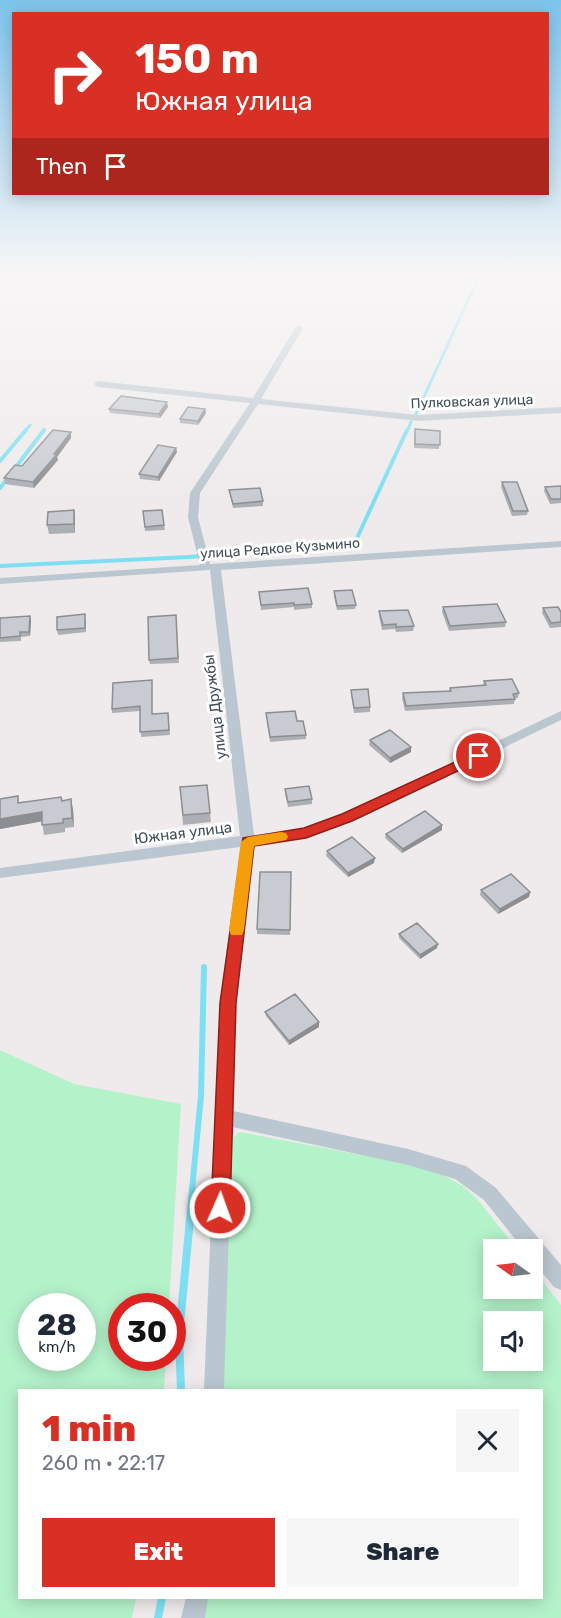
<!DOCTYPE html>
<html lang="en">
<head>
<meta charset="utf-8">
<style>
	body { margin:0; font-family:Rubik,sans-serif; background:#f6f6f7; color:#1f2937; height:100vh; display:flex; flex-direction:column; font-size:22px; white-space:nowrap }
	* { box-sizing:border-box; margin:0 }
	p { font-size:20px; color:#747a83 }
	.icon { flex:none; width:33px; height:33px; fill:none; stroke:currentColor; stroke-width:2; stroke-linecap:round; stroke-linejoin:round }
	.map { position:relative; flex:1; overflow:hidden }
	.drawer { position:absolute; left:18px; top:1389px; width:525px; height:210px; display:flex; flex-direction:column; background:#fff; border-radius:0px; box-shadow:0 3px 15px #0003 }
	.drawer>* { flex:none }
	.banner { position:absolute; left:12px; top:12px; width:537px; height:183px; border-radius:0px; box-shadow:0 3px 15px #0003; background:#d93025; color:#fff; overflow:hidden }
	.needle { width:39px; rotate:284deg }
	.controls { position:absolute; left:483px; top:1239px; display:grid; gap:12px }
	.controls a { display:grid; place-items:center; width:60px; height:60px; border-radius:0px; background:#fff; box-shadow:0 3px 15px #0003; font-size:30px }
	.speed { position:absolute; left:18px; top:1293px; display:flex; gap:12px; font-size:30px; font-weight:700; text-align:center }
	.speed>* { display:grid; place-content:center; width:78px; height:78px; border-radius:50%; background:#fff; box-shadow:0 3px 15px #0003; line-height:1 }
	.speed small { font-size:15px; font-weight:400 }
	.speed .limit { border:9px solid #d22; background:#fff; color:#111 }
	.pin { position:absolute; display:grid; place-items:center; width:51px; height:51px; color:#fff; margin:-26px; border:3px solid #fff; border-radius:50%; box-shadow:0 2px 6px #0007 }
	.me { position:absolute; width:66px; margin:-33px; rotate:2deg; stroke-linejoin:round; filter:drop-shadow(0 0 4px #0008) }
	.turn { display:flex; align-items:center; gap:21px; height:126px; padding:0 24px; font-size:27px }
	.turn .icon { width:78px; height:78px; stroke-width:2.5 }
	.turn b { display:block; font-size:42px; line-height:51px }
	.then { display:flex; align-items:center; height:57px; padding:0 24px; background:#0003; gap:12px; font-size:22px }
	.round { display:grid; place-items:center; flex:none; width:63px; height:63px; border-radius:0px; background:#f6f6f7 }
	.head { display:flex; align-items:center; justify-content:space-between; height:102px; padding:0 24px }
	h1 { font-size:36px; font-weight:800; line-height:45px; color:#d93025 }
	.cta { display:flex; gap:12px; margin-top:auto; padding:12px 24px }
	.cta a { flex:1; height:69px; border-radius:0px; background:#d93025; color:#fff; font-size:24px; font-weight:800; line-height:69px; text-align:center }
	.cta a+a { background:#f6f6f7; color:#1f2937 }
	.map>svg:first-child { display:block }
	.green { fill:#b4f2ca; fill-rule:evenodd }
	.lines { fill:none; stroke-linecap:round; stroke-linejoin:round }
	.stream-far3 { stroke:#7edff3; stroke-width:3 }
	.stream-far2 { stroke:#7edff3; stroke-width:4 }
	.stream-far1 { stroke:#7edff3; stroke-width:6 }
	.stream { stroke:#7edff3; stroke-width:8 }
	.minor { fill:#bbc7d0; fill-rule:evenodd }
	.wall { fill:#acafb4 }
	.shaded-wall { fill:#8c8e92 }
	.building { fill:#c8cbd1; stroke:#8c8e92; stroke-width:1.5 }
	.route { fill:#d93025; stroke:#8d1f18; stroke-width:1.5 }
	.slow { fill:#f59e0b }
	.labels { text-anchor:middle; stroke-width:6; stroke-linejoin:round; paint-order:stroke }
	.far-street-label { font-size:14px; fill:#43505b; stroke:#fff }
	.street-label { font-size:15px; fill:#43505b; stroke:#fff }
</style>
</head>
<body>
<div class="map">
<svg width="561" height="1618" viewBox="0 0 561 1618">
	<rect width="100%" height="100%" fill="#efebec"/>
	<path class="green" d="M 0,1050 L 74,1084 L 181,1104 L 169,1306 L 122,1306 L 122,1358 L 166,1358 L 164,1390 L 20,1390 L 20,1598 L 136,1598 L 132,1618 L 0,1618 ZM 32,1306 L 82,1306 L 82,1358 L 32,1358 Z
		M 240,1132 L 430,1168 L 463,1186 L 478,1200 L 517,1249 L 494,1250 L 494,1288 L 532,1288 L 533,1269 L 561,1305 L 561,1618 L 203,1618 L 206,1598 L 542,1598 L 542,1390 L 221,1390 L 228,1156 L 232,1138 ZM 494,1322 L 532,1322 L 532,1360 L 494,1360 Z"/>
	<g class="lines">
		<path class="stream-far3" d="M 416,414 L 481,272
			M 25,432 L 30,425
			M 407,432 L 411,422"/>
		<path class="stream-far2" d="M 0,461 L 26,430
			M 0,488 L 44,430
			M 0,566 L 188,557 L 349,544 L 357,538 L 407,430"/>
		<path class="stream-far1" d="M 190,1210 L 201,1096 L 204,967"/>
		<path class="stream" d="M 181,1390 L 179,1335 L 191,1209
			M 158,1618 L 162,1598"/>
		<path class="minor" d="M 299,326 L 303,328 L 261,399 L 418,415 L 561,407 L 561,413 L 418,421 L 258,404 L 200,493 L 198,517 L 210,564 L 561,541 L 561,547 L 221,570 L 254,835 L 305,828 L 342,815 L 561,711 L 561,720 L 352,821 L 306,838 L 255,845 L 236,1003 L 233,1111 L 408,1149 L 466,1166 L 496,1188 L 561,1265 L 561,1290 L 554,1287 L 532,1260 L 532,1250 L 524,1250 L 484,1200 L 455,1179 L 408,1165 L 232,1127 L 224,1390 L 204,1390 L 220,1003 L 240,847 L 0,878 L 0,868 L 240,836 L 210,570 L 0,584 L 0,578 L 200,565 L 188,517 L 190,493 L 250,403 L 98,387 L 94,384 L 98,381 L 253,398 L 295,328 Z
			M 186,1598 L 208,1598 L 205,1618 L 181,1618 Z"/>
	</g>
	<path class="wall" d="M 168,407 L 160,418 L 110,413 L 109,409 Z
		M 205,409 L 206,413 L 198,425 L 180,423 L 180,419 Z
		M 415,429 L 440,431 L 439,449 L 414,448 Z
		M 71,432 L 71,438 L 57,457 L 58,460 L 34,488 L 5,484 L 4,478 Z
		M 176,448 L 177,452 L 159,481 L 140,479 L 139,474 Z
		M 502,482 L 528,511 L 527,515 L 512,516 L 501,487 Z
		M 561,486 L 561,503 L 550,504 L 544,491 L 545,487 Z
		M 229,490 L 263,501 L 263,506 L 233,508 Z
		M 74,510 L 75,519 L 75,533 L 49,534 L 47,525 Z
		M 143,511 L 164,525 L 165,530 L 145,531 Z
		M 334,591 L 356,605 L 355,609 L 337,610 L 334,596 Z
		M 259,592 L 312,604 L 312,608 L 294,610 L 294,607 L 261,610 Z
		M 443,607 L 506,622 L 505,627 L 449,631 L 442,612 Z
		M 543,608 L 561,612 L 561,627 L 550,628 L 542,613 Z
		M 379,611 L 414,626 L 413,631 L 396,632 L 395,629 L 382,630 L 379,616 Z
		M 176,615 L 179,663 L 150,664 L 149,660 Z
		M 30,616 L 31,621 L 30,636 L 21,637 L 21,641 L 0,642 L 0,618 Z
		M 86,619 L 86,632 L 58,635 L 57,630 Z
		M 484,681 L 519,693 L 518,698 L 515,698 L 514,704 L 405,711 L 402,698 L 403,693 L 449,691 L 450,688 L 483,685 Z
		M 113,683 L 153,714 L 168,713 L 170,735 L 141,737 L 140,711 L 112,713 Z
		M 351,690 L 370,707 L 370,712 L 354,713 L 351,694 Z
		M 266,713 L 297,721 L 306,735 L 306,739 L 270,742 Z
		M 370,740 L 411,752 L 390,763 L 369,745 Z
		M 207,785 L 211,822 L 183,825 L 180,787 Z
		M 285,789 L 312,799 L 312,804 L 288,807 L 285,794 Z
		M 18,796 L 19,802 L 62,800 L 73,809 L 74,827 L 65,828 L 65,832 L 44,835 L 42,821 L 0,829 L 0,799 Z
		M 442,825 L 442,830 L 402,853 L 385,838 L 386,834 Z
		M 327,851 L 374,863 L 348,877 L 326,856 Z
		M 291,872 L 290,935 L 257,934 L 257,929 Z
		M 481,890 L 530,892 L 529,897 L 498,914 L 480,895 Z
		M 399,934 L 437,948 L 420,959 L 399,938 Z
		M 265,1012 L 319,1027 L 289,1045 L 266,1016 Z"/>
	<path class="shaded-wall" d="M 167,402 L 168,407 L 160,418 L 159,414 Z
		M 205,409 L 206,413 L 198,425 L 198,421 Z
		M 71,432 L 71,438 L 57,457 L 58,460 L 34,488 L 33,482 Z
		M 176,448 L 177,452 L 159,481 L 158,477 Z
		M 74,510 L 75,519 L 75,533 L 74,524 Z
		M 30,616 L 31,621 L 30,636 L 29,632 Z
		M 411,747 L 411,752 L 390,763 L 390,758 Z
		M 71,799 L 73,809 L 74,827 L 72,818 Z
		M 42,812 L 44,821 L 0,829 L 0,819 Z
		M 442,825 L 442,830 L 402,853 L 403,849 Z
		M 375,858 L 374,863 L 348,877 L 348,873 Z
		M 530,892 L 529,897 L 498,914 L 500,909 Z
		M 438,944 L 437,948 L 420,959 L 420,955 Z
		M 319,1022 L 319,1027 L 289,1045 L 289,1041 Z"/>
	<path class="building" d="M 121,396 L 167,402 L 159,414 L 109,409 Z
		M 188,407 L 205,409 L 198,421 L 180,419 Z
		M 415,429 L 440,431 L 440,445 L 415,444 Z
		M 53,430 L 71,432 L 54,454 L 57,454 L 33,482 L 4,478 L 15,465 L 22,466 Z
		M 158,445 L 176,448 L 158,477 L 139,474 Z
		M 502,482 L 517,482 L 528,511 L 513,511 Z
		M 561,486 L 561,499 L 551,499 L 545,487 Z
		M 260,488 L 263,501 L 233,504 L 229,490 Z
		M 74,510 L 74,524 L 47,525 L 48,512 Z
		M 162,510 L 164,525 L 145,527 L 143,511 Z
		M 308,588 L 312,604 L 294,605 L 294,603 L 261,605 L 259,592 Z
		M 352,590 L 356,605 L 337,606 L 334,591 Z
		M 497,604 L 506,622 L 450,626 L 443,607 Z
		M 558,607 L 561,612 L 561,622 L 551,623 L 543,608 Z
		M 408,610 L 414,626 L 396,627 L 396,624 L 383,625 L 379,611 Z
		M 85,614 L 85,628 L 57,630 L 57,617 Z
		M 176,615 L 178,658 L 149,660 L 148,617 Z
		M 30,616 L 29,632 L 20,632 L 20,636 L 0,638 L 0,618 Z
		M 512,679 L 519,693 L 513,694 L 515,699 L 406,706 L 403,693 L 451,691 L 450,688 L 486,685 L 484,681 Z
		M 152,680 L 152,714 L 168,713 L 169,730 L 140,732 L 140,706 L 112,709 L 113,683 Z
		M 368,689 L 370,707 L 354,708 L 351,690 Z
		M 295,711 L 297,721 L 303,721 L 306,735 L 270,737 L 266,713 Z
		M 390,730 L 411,747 L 390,758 L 370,740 Z
		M 207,785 L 210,813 L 183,815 L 180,787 Z
		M 309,786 L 312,799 L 288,802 L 285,789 Z
		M 18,796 L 18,803 L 61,797 L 62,801 L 71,799 L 72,818 L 63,819 L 63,823 L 42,825 L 42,812 L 0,819 L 0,799 Z
		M 425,811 L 442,825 L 403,849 L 386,834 Z
		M 352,837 L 375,858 L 348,873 L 327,851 Z
		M 260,872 L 291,872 L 290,930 L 257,929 Z
		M 511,874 L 530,892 L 500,909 L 481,890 Z
		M 417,923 L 438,944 L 420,955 L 399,934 Z
		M 295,994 L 319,1022 L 289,1041 L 265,1012 Z"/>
	<linearGradient id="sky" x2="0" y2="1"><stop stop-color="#7dc5ec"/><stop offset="0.55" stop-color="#f8f6f6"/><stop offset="1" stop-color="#f8f6f6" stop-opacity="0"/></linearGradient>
	<rect width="561" height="498" fill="url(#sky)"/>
	<path class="route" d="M 479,751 L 485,756 L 483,759 L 352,821 L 306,838 L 254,846 L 236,1003 L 230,1208 L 227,1214 L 220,1217 L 214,1214 L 211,1208 L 220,1003 L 243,838 L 304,828 L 342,814 Z"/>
	<path class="slow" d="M 281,832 L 286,833 L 288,837 L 286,840 L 254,846 L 244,930 L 242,935 L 231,935 L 229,930 L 241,842 L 248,837 Z"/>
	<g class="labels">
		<g class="far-street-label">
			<text transform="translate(472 401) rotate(-2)" y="5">Пулковская улица</text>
			<text transform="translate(280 548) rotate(-4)" y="5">улица Редкое Кузьмино</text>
		</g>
		<g class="street-label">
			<text transform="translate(215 707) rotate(-97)" y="5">улица Дружбы</text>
			<text transform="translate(183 833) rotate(-7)" y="5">Южная улица</text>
		</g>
	</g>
</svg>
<div class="controls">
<a><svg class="needle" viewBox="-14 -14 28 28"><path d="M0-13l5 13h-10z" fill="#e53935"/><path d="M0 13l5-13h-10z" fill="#747a83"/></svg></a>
<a><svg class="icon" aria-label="sound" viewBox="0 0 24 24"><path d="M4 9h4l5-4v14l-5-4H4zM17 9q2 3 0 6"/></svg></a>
</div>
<div class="speed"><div>28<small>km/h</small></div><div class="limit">30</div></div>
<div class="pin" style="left:479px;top:756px;background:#d93025"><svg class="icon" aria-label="arrive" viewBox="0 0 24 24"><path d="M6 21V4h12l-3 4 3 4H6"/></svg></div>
<svg class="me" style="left:220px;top:1208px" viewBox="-20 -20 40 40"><circle r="17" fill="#d93025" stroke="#fff" stroke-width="3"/><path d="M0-11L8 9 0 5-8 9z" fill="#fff"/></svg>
<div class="banner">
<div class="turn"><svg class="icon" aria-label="right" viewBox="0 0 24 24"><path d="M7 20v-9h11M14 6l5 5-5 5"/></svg><div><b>150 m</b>Южная улица</div></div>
<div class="then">Then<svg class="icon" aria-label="arrive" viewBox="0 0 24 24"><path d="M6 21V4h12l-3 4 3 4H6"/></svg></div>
</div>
<section class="drawer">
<div class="head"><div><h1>1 min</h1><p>260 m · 22:17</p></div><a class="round"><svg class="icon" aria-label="close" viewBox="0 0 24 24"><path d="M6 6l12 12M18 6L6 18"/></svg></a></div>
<div class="cta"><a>Exit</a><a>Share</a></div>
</section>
</div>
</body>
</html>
